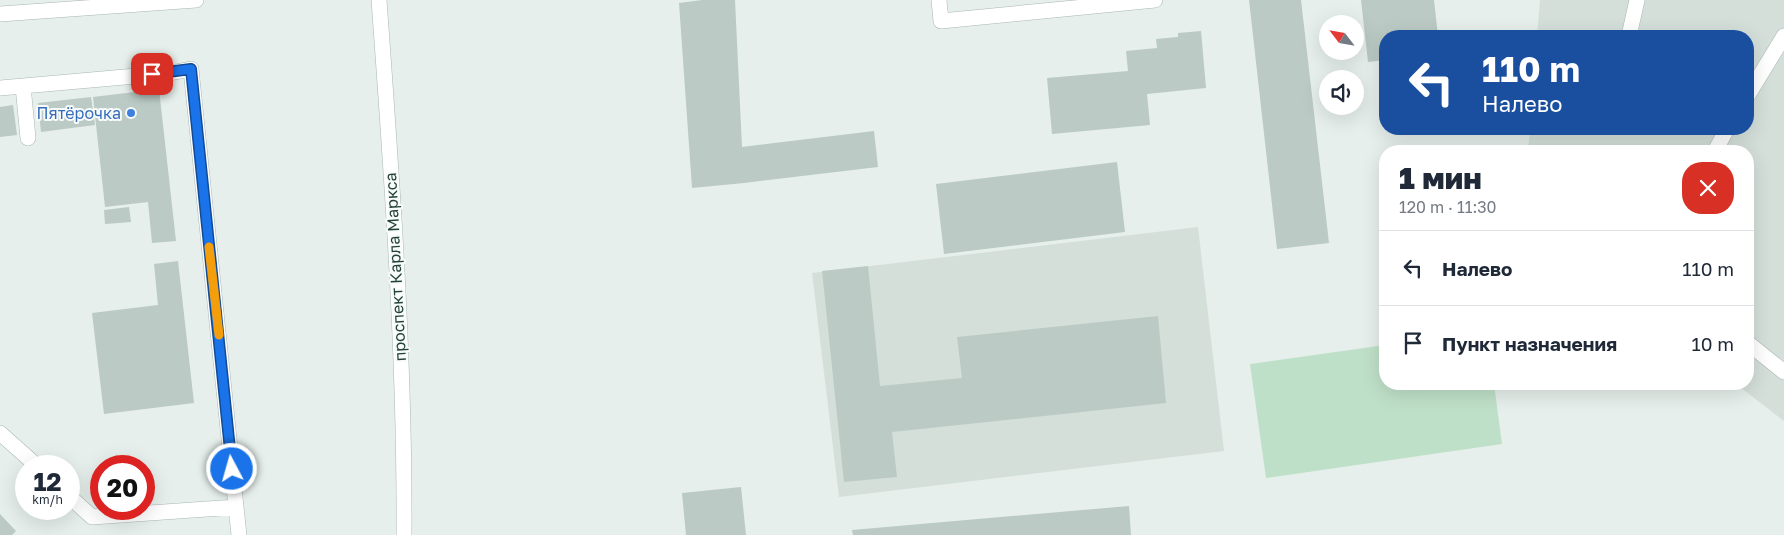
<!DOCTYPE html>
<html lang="ru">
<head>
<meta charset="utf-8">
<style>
	body { margin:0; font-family:"Golos Text",sans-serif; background:#f2f2f3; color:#1f2937; height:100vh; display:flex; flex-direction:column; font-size:19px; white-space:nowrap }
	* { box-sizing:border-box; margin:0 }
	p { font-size:16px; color:#747a83 }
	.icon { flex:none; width:28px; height:28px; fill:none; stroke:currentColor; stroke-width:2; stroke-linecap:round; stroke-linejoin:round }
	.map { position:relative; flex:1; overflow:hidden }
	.details { position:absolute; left:1379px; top:145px; width:375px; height:245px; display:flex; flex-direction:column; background:#fff; border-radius:20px; box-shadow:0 5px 20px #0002 }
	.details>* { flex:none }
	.guide { position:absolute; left:1379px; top:30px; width:375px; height:105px; border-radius:20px; box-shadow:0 5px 20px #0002; background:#1a4fa0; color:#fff; overflow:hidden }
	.needle { width:32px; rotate:301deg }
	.controls { position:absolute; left:1319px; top:15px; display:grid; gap:10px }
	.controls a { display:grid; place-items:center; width:45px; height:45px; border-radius:50%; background:#fff; box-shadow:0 5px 20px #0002; font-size:25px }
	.speed { position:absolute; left:15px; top:455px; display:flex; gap:10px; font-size:25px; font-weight:700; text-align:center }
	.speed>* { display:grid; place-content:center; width:65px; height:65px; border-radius:50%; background:#fff; box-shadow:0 5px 20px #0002; line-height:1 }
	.speed small { font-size:12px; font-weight:400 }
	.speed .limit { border:8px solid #d22; background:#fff; color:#111 }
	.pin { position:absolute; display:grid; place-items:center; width:42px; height:42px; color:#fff; margin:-21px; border-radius:10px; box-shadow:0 2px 8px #0006 }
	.me { position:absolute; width:55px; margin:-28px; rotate:354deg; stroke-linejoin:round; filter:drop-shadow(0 0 4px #0008) }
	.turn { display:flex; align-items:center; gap:18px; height:105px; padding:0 20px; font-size:22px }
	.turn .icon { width:65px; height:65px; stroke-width:2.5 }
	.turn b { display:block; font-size:35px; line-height:42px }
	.round { display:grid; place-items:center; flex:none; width:52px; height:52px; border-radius:20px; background:#f2f2f3 }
	.overview { display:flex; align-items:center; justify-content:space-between; height:85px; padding:0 20px }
	h1 { font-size:30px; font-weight:800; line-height:38px }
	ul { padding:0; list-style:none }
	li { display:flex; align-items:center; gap:15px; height:75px; padding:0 20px; border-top:1px solid #e0e1e3 }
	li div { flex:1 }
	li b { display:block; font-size:19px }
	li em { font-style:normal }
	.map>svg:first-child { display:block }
	.built { fill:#d4dfda }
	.grass { fill:#bfe0c8 }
	.building { fill:#bbcac4 }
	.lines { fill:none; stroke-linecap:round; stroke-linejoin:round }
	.minor-casing { stroke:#a8b8b2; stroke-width:16 }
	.minor { stroke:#fff; stroke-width:15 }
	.route-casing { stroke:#114b97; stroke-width:12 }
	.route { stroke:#1a73e8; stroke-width:9 }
	.slow { stroke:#f59e0b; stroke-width:9 }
	.shop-dot { fill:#3f7fe0; stroke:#f7fbf9; stroke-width:2 }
	.labels { text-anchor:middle; stroke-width:4; stroke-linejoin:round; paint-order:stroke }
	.shop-label { font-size:16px; fill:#366cbe; stroke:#f7fbf9; text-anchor:end }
	.street-label { font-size:16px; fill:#24423a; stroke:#f7fbf9 }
</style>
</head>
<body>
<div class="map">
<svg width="1784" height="535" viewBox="0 0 1784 535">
	<rect width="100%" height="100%" fill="#e6efeb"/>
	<path class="built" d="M 1540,0 L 1784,0 L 1784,421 L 1736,384 L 1748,384 L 1748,151 L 1528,151 L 1530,129 L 1748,129 L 1748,36 L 1537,36 Z
		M 1198,227 L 1224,451 L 839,497 L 812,273 Z"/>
	<path class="grass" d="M 1385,345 L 1385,384 L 1494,384 L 1502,444 L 1266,478 L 1250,364 Z"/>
	<path class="building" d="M 702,0 L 735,0 L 742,147 L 874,131 L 878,167 L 744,183 L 692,188 L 679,3 Z
		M 1249,0 L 1301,0 L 1329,243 L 1277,249 Z
		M 1361,0 L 1434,0 L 1438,36 L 1385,36 L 1385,60 L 1368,62 Z
		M 1201,31 L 1206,88 L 1147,94 L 1150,125 L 1052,134 L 1047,78 L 1128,71 L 1126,51 L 1157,48 L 1156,39 L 1178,37 L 1178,33 Z
		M 159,89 L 176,241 L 152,243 L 148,202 L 105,207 L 93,97 Z
		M 91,97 L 95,125 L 41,132 L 38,103 Z
		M 13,105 L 17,135 L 0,137 L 0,107 Z
		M 1117,162 L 1125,232 L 944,254 L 936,184 Z
		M 129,207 L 131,222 L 105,224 L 104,210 Z
		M 178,261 L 194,403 L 104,414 L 92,313 L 158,305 L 154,264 Z
		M 868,266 L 880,386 L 962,378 L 957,337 L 1158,316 L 1166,403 L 892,432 L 897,477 L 844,482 L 822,271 Z
		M 741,487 L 746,535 L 686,535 L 682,493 Z
		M 1129,506 L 1131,535 L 853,535 L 852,530 Z
		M 0,514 L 16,531 L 12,535 L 0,535 Z"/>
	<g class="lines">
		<defs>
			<path id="minor" d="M 379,0 C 392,178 405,356 404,535
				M 939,0 L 941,21 L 1155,0
				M 0,14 L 196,0
				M 1629,36 L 1637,0
				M 23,86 L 28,138
				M 0,88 L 170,73 L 191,69 L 236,507 L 92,517 L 69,496
				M 1748,95 L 1784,36
				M 1715,151 L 1727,129
				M 1748,343 L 1784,372
				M 0,433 L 37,466
				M 236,507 L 239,535"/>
		</defs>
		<use href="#minor" class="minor-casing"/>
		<use href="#minor" class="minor"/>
	</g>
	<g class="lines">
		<defs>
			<path id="route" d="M 152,74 L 191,69 L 232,469"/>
		</defs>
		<use href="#route" class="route-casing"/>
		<use href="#route" class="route"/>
		<path class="slow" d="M 209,247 L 219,335"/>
	</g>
	<circle class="shop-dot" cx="131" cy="113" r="5"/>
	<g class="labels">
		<g class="shop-label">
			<text x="121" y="119">Пятёрочка</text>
		</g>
		<g class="street-label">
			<text transform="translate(395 267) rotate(-93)" y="6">проспект Карла Маркса</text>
		</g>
	</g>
</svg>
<div class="controls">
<a><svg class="needle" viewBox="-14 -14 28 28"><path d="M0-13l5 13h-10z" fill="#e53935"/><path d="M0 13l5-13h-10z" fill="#747a83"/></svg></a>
<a><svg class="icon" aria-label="sound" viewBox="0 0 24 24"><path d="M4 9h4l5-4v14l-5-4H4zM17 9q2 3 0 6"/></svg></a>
</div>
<div class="speed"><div>12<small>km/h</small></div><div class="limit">20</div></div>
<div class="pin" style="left:152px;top:74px;background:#d93025"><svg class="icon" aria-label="arrive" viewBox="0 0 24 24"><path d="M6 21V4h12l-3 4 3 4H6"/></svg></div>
<svg class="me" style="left:232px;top:469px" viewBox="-20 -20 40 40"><circle r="17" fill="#1a73e8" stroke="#fff" stroke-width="3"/><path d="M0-11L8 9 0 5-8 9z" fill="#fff"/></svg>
<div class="guide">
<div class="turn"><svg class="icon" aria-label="left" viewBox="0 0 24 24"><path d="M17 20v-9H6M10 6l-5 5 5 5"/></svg><div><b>110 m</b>Налево</div></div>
</div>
<section class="details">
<div class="overview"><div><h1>1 мин</h1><p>120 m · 11:30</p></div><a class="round" style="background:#d93025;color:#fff"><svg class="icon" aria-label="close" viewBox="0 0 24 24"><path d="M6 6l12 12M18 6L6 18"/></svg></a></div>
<ul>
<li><svg class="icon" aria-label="left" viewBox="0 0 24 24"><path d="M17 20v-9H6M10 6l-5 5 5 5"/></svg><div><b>Налево</b></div><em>110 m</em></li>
<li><svg class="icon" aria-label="arrive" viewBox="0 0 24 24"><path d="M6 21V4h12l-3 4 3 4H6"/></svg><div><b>Пункт назначения</b></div><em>10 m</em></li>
</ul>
</section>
</div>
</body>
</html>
